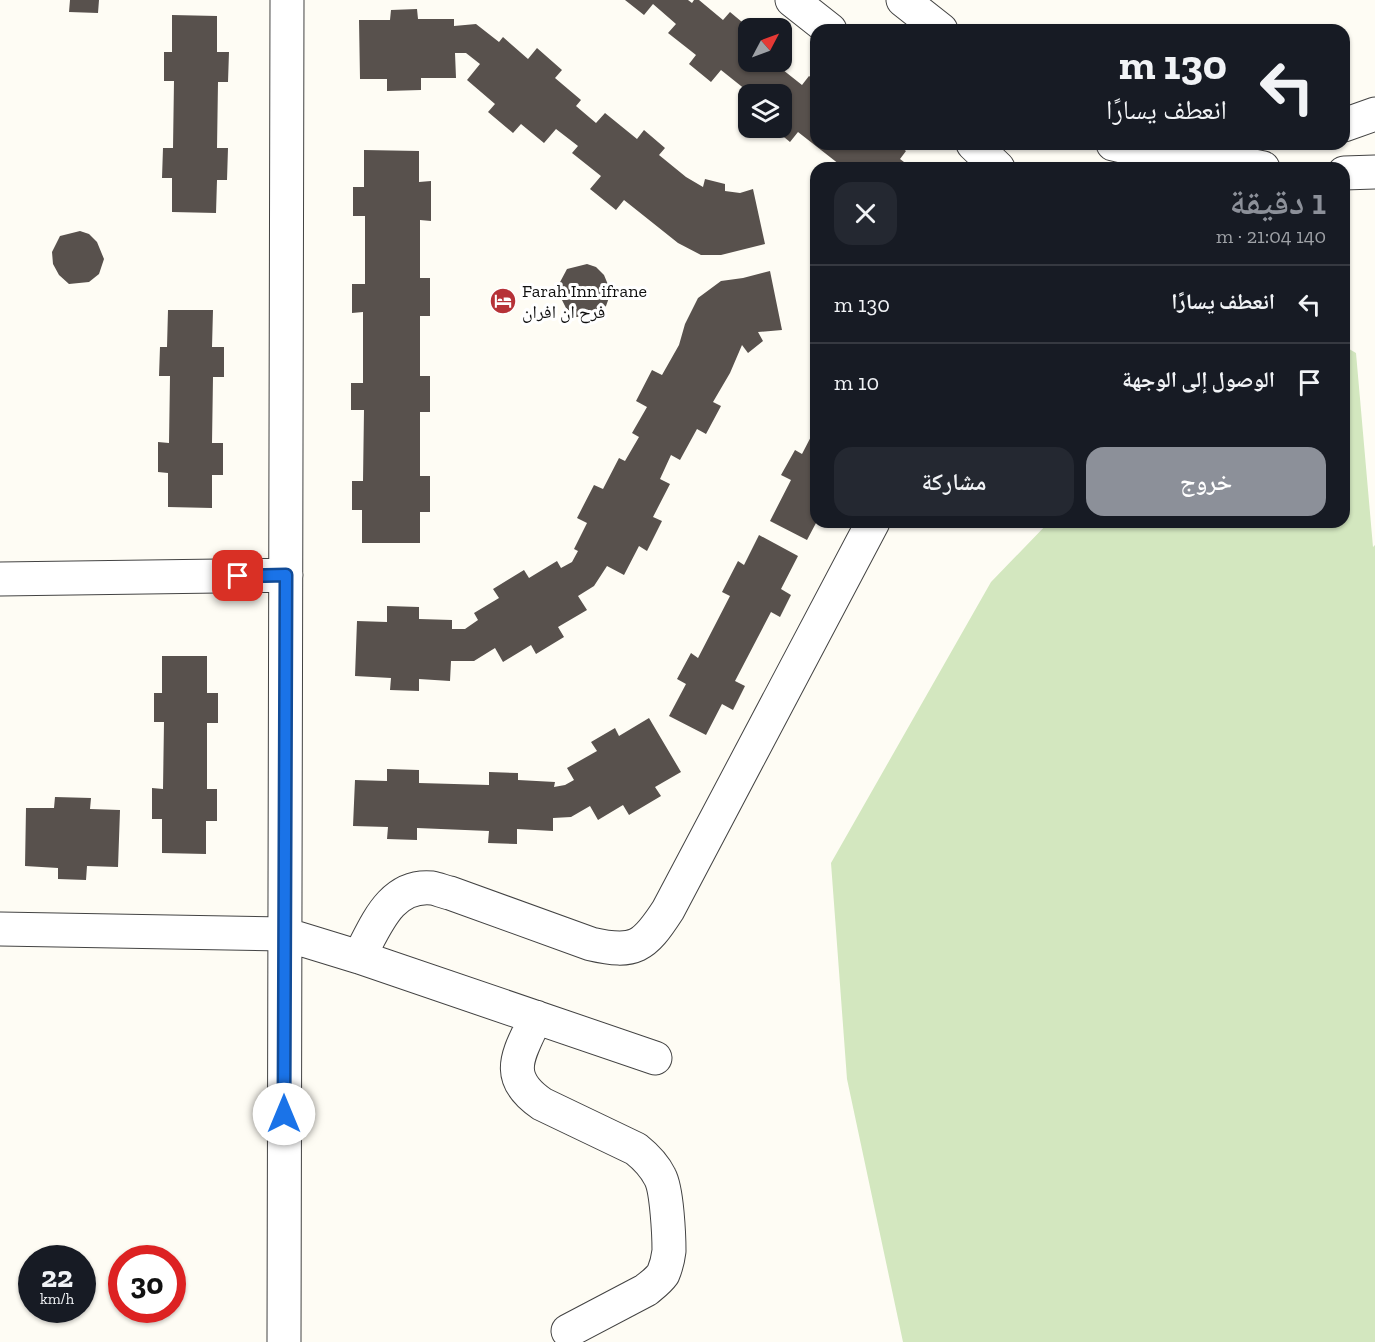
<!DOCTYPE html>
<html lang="ar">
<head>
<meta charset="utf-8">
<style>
	body { margin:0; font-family:"Zilla Slab","Noto Naskh Arabic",serif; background:#242831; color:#f1f3f6; direction:rtl; height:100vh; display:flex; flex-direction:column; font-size:22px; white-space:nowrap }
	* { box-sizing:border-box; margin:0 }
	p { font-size:20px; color:#9ea1a6 }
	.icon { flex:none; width:33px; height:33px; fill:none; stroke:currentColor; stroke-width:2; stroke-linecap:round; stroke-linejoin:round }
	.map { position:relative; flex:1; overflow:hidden; direction:ltr }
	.panel { position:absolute; left:810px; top:162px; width:540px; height:366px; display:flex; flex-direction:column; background:#171b24; border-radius:18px; box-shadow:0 2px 4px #0004; direction:rtl }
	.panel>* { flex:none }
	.banner { position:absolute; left:810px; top:24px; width:540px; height:126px; border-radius:18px; box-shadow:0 2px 4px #0004; direction:rtl; background:#171b24; color:#f1f3f6; overflow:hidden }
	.needle { width:39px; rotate:49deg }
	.fabs { position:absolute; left:738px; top:18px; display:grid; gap:12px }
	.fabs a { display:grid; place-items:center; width:54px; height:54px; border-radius:12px; background:#171b24; box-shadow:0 2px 4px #0004; font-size:30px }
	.speed { position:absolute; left:18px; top:1245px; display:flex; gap:12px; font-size:30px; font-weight:700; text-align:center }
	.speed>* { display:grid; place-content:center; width:78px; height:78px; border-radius:50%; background:#171b24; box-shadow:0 2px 4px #0004; line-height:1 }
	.speed small { font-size:15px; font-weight:400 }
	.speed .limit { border:9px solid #d22; background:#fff; color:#111 }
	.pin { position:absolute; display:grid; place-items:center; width:51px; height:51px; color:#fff; margin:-26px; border-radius:12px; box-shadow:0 3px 9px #0006 }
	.me { position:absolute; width:66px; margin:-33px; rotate:0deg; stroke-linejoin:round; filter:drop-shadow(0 0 4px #0008) }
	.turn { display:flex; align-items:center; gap:21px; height:126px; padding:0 24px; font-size:27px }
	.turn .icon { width:78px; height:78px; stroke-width:2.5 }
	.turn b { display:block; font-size:42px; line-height:51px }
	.round { display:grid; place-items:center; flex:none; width:63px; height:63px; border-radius:18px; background:#242831 }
	.overview { display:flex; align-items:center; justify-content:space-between; height:102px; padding:0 24px }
	h1 { font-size:36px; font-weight:600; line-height:45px; color:#8c9099 }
	.action { display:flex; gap:12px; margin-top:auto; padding:12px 24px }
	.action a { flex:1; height:69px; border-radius:18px; background:#8c9099; color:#fff; font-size:24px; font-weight:600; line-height:69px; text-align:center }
	.action a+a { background:#242831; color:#f1f3f6 }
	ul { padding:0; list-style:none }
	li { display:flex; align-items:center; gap:18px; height:78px; padding:0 24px; border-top:2px solid #363941 }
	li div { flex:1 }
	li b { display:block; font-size:22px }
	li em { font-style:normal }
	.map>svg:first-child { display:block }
	.green { fill:#d3e7bf }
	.building { fill:#58514d }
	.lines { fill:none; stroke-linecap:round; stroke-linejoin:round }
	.minor-casing { stroke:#434343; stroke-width:35 }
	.minor { stroke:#fff; stroke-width:33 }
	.route-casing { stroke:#114b97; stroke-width:15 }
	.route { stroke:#1a73e8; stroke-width:10 }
	.labels { text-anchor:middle; stroke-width:6; stroke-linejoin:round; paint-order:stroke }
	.poi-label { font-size:18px; fill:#101010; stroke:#fff; text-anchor:start }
</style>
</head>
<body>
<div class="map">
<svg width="1375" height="1342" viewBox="0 0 1375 1342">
	<rect width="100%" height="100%" fill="#fefcf4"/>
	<path class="green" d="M 1344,346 L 1356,353 L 1373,547 L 1375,545 L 1375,1342 L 903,1342 L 847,1079 L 831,863 L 991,582 L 1049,522 L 1344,522 Z"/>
	<path class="building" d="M 70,0 L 99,0 L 98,13 L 69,12 Z
		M 625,0 L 688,0 L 692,3 L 694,0 L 699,0 L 723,20 L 730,12 L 748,27 L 748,31 L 743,38 L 748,42 L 748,62 L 773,62 L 802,85 L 809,76 L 816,81 L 816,144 L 897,144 L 906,151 L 900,159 L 912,168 L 844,168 L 798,132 L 790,142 L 773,128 L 782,128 L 782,94 L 751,94 L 721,70 L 711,82 L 689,64 L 696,55 L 668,33 L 676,24 L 653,4 L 644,15 Z
		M 417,9 L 418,19 L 454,19 L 454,26 L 476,24 L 499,42 L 503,37 L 528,59 L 537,48 L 562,70 L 555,78 L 581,100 L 576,106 L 596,123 L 605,113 L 637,139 L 644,130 L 665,148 L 659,155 L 686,177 L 703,187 L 705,179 L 725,184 L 725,191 L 740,193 L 753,189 L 765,244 L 721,255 L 701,255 L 678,243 L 624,200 L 616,210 L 590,189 L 601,176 L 572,153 L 578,146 L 556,129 L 544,143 L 521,124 L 513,133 L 488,112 L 495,104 L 467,80 L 480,64 L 466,53 L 455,53 L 456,78 L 421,78 L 421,90 L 387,91 L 387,79 L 360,79 L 359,20 L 390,20 L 391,10 Z
		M 172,15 L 217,16 L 217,52 L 229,52 L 228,82 L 218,82 L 217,148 L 228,148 L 227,180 L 217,180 L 216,213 L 172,212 L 172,178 L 162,178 L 163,148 L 173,148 L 174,81 L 164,81 L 164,52 L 172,52 Z
		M 364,150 L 419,151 L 419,182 L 431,181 L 431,221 L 420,220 L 420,278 L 430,278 L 430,316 L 420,316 L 420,376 L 430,376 L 430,412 L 420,412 L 420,476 L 430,476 L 430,512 L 420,512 L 420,543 L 362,543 L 362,510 L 352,510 L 352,481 L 363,481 L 364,410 L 351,410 L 351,383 L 363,383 L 363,312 L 352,313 L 352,284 L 365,284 L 365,216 L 353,216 L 353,187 L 364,187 Z
		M 80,231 L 89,234 L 97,242 L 104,259 L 99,274 L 89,282 L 69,284 L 59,275 L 53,264 L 52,252 L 60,236 Z
		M 587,264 L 596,267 L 604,275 L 611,292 L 606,306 L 596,314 L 585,317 L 576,317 L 566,308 L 560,296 L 559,284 L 567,269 Z
		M 770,271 L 782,330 L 758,332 L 763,341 L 748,353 L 742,345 L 730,373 L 713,402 L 721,406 L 706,434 L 697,429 L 680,460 L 671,455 L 660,479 L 670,484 L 653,517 L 662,521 L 647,551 L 639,546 L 624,575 L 607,566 L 594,586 L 578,596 L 587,610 L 558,627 L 564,637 L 536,654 L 531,645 L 503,662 L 495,648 L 474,661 L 451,661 L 450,681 L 419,679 L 419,691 L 390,690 L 391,678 L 355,676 L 357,621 L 387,622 L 387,606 L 419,607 L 419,619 L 452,620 L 452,629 L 465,629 L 478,620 L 474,613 L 499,598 L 493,589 L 524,570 L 529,578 L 557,561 L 561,568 L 572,562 L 578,551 L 574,549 L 587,523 L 577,518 L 594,485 L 603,489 L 619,458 L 625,461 L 639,437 L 632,433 L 647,407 L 636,401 L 652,370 L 662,375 L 679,345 L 685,324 L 698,298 L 721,281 L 743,278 Z
		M 168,310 L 213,310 L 212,347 L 224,347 L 224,377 L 213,377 L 212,443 L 223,443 L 223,475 L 212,475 L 212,508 L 168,507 L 168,473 L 158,472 L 158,442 L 169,443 L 170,376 L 159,376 L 160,347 L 167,347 Z
		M 816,427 L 816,523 L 807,540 L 770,521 L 791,480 L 781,475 L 795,450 L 802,454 Z
		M 759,535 L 798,556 L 781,589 L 791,595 L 780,617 L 771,612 L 735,681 L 745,686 L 733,710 L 722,704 L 706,735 L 669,716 L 686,684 L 677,679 L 691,653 L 698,658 L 730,596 L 722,592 L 738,561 L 744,565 Z
		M 162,656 L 207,656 L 207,693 L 218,693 L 218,723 L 207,723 L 207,789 L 217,789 L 217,821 L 206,821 L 206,854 L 162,853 L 162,819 L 152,819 L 152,788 L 163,789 L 164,722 L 154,722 L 154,693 L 162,693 Z
		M 649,718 L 681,772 L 655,787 L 661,796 L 629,815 L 623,805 L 598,820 L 590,806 L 571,817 L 553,818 L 553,831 L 517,829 L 517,844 L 488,843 L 489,831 L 417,828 L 417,840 L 387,839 L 388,827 L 353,826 L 355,780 L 387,781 L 387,769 L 419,770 L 419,783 L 489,785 L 489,772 L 518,773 L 518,780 L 555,782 L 554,787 L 565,785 L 574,780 L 567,768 L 597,751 L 591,742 L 615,728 L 619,736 Z
		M 55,797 L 91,798 L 90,809 L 120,810 L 118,867 L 87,866 L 86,880 L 58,879 L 58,868 L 25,866 L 26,808 L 54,808 Z"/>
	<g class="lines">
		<defs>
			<path id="minor" d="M 792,0 L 830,30
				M 903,0 L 941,30
				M 1344,125 L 1375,114
				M 973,144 L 998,168
				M 1113,144 L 1130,148 L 1156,152 L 1208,153 L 1234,162 L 1263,168
				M 1344,173 L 1375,172
				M 0,579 L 286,575
				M 0,929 L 284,934 L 359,957 L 655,1058
				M 359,957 C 376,926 390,884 432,888 C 438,889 444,892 450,893 L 591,944 C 635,954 644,947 668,910 L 873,522
				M 536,1017 C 520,1053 501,1076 542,1104 L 636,1149 C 646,1157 654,1165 660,1177 C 667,1190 669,1236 669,1251 C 668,1259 666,1267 663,1274 C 658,1281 652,1285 646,1290 L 568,1331
				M 284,1342 L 287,0"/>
		</defs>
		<use href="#minor" class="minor-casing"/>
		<use href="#minor" class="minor"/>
	</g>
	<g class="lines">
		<defs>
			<path id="route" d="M 238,576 L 286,575 L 284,1114"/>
		</defs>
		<use href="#route" class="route-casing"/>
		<use href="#route" class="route"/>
	</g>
	<defs>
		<symbol id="hotel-disc" viewBox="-11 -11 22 22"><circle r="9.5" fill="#b63237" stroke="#fff"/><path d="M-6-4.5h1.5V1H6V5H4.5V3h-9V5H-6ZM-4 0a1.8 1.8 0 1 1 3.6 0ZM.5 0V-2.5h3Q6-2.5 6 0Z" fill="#fff"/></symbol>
	</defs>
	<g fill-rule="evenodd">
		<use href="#hotel-disc" x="488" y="286" width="30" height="30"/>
	</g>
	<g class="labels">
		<g class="poi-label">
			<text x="522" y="297">Farah Inn ifrane<tspan x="522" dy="21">فرح ان افران</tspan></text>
		</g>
	</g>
</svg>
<div class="fabs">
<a><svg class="needle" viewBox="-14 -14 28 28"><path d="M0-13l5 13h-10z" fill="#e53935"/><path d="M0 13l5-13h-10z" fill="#9ea1a6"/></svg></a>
<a><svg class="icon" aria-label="layers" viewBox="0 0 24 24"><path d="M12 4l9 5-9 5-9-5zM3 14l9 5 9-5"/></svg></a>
</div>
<div class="speed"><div>22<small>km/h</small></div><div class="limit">30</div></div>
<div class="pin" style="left:238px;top:576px;background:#d93025"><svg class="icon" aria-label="arrive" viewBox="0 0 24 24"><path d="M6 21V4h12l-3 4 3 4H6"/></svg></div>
<svg class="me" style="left:284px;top:1114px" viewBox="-20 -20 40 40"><circle r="19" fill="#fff"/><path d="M0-13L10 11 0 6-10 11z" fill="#1a73e8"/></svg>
<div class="banner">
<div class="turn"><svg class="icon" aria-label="left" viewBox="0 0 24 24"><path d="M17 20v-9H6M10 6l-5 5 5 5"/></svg><div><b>130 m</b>انعطف يسارًا</div></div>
</div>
<section class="panel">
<div class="overview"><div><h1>1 دقيقة</h1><p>140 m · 21:04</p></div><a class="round"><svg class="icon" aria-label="close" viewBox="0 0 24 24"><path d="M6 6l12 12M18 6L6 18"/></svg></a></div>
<ul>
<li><svg class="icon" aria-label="left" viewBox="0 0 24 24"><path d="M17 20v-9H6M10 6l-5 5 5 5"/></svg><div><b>انعطف يسارًا</b></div><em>130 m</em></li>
<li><svg class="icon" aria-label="arrive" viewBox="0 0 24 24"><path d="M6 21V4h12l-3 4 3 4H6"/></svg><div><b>الوصول إلى الوجهة</b></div><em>10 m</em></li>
</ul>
<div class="action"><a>خروج</a><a>مشاركة</a></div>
</section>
</div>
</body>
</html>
